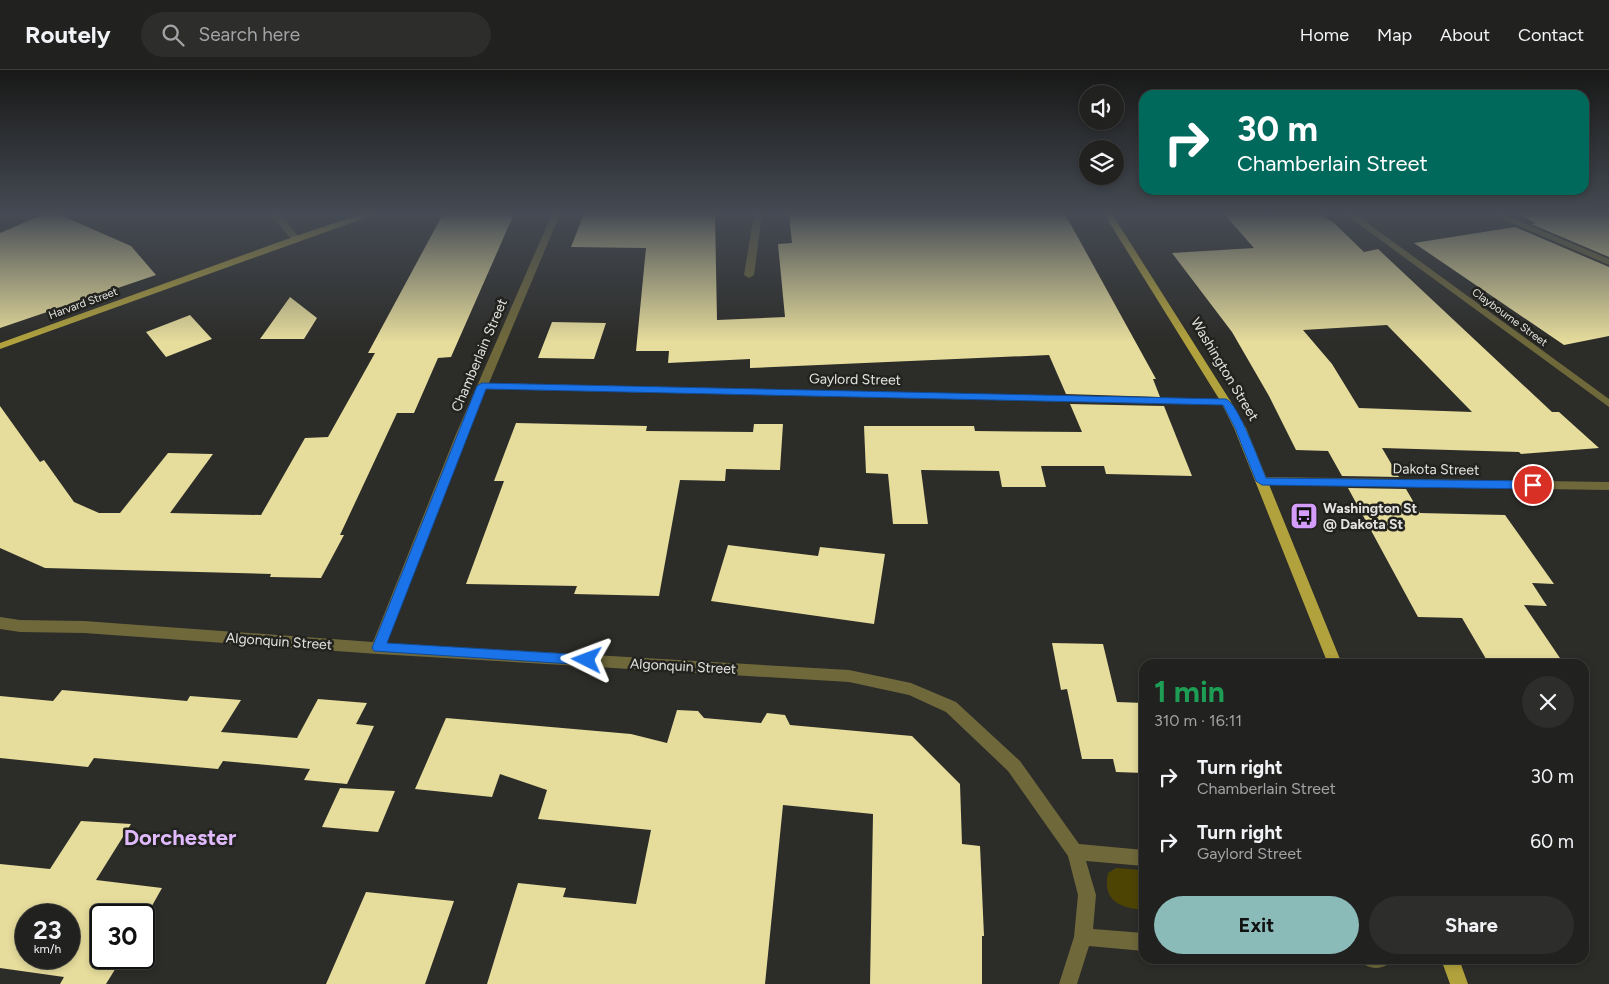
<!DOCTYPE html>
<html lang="en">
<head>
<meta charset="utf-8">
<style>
	body { margin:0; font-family:Figtree,sans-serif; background:#2d2e2c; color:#f1f3f6; height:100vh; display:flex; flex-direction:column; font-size:19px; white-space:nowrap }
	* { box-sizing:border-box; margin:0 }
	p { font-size:16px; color:#a2a3a4 }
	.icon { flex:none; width:28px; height:28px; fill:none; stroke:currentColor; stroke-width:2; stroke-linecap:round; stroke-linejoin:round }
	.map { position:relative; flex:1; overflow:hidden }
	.drawer { position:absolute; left:1139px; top:589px; width:450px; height:305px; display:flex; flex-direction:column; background:#21211f; border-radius:15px; box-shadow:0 2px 8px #0003,0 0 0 1px #3e3e3d }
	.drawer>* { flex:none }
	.hud { position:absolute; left:1139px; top:20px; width:450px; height:105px; border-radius:15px; box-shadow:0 2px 8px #0003,0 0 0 1px #3e3e3d; background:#00695c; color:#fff; overflow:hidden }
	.fabs { position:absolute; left:1079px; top:15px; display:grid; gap:10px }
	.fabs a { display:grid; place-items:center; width:45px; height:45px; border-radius:50%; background:#21211f; box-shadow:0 2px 8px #0003,0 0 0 1px #3e3e3d; font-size:25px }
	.speed { position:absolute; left:15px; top:834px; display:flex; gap:10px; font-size:25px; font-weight:700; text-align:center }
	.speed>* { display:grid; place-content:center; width:65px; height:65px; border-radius:50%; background:#21211f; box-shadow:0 2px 8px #0003,0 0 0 1px #3e3e3d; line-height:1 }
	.speed small { font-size:12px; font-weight:400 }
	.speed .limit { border:2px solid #111; border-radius:8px; background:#fff; color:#111 }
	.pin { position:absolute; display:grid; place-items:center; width:42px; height:42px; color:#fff; margin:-21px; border:2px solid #fff; border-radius:50%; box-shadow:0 1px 5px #0007 }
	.me { position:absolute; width:55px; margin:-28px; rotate:273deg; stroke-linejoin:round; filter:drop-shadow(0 0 4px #0008) }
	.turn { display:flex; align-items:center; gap:18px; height:105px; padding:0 15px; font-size:22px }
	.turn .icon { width:65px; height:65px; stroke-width:2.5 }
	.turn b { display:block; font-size:35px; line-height:42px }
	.round { display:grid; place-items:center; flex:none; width:52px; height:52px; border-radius:26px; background:#2d2e2c }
	.overview { display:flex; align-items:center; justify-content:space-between; height:85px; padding:0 15px }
	h1 { font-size:30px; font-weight:700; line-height:38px; color:#1e9e55 }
	.cta { display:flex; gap:10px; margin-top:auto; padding:10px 15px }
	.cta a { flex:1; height:58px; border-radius:30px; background:#8bbbb9; color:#111; font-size:20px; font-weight:700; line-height:58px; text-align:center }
	.cta a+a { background:#2d2e2c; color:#f1f3f6 }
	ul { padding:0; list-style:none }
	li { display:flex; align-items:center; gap:15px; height:65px; padding:0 15px }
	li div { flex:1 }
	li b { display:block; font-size:19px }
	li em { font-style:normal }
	header { display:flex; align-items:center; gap:30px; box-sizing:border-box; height:70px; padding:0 25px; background:#21211f; border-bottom:1px solid #3e3e3d }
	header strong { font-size:24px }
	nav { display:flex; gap:28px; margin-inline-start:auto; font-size:18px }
	.search { width:350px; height:45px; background:#2d2e2c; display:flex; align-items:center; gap:12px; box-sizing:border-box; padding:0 18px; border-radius:28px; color:#a2a3a4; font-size:19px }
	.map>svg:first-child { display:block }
	.green { fill:#4d4404 }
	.building { fill:#e6dc9c; fill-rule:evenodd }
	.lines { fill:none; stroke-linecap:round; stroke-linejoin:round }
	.minor { fill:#6f683b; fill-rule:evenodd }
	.major { fill:#b2a23d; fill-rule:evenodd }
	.route { fill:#1a73e8; stroke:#114b97 }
	.labels { text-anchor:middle; stroke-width:5; stroke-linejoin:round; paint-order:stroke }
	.far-street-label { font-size:11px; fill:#e4e3e2; stroke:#22221f }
	.street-label { font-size:14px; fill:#e4e3e2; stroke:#22221f }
	.poi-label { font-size:14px; font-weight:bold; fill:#e4e3e2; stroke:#22221f; text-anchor:start }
	.near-district-label { font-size:22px; font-weight:bold; fill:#e0bafd; stroke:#22221f }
</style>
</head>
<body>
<header>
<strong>Routely</strong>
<div class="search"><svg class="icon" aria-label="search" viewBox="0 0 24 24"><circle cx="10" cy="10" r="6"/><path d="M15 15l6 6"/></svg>Search here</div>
<nav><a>Home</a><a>Map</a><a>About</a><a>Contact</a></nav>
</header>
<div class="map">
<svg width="1609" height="914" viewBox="0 0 1609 914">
	<rect width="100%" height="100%" fill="#2c2c29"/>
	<path class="green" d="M 1116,798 L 1144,800 L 1144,840 C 1120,838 1102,831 1108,803 Z"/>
	<path class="building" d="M 44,144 L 58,144 L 131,176 L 156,205 L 0,258 L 0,163 Z
		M 443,144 L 514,144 L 451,287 L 438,288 L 414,343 L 397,343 L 340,465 L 344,465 L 321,508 L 270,507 L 271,504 L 45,498 L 0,478 L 0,336 L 40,392 L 44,390 L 74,432 L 99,443 L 120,443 L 168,383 L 213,384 L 170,443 L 261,445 L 305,368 L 328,367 L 375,283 L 368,283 Z
		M 584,144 L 715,144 L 717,250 L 785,247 L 778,174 L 792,173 L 789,144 L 1065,144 L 1156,309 L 1153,309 L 1160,327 L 1066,324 L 1049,285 L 750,298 L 750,289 L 668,293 L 669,281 L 636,281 L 646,178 L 571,177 Z
		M 1224,144 L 1320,144 L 1334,153 L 1364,182 L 1378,179 L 1552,342 L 1559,342 L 1599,378 L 1521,384 L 1519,382 L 1382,378 L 1399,407 L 1342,406 L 1328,381 L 1296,380 L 1269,326 L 1232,262 L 1172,183 L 1254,178 ZM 1387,255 L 1472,342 L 1359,338 L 1332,294 L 1303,260 Z
		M 1516,144 L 1609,144 L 1609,187 L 1531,154 L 1536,153 Z
		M 1515,157 L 1609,197 L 1609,266 L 1564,275 L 1414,173 Z
		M 290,227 L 317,248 L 304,269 L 260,269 Z
		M 190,245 L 212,269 L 166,287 L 146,262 Z
		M 552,252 L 606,253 L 594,289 L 538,288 Z
		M 1070,334 L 1164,336 L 1192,406 L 1106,404 L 1104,396 L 1041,396 L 1046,417 L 1002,417 L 999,401 L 921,400 L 928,454 L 893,454 L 888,404 L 866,403 L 864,356 L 974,356 L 975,361 L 1082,362 Z
		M 516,353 L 647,356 L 646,361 L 753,362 L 754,354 L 783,354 L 780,400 L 726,399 L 725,411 L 680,410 L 659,526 L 574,524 L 577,516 L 466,514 L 504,411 L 494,411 Z
		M 1348,418 L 1406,419 L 1420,443 L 1505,445 L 1554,514 L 1532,513 L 1547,536 L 1524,535 L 1564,594 L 1489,594 L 1462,548 L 1418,547 Z
		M 728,475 L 818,486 L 820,477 L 885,484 L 874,554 L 711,531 Z
		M 1052,573 L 1103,574 L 1117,632 L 1144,633 L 1144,703 L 1116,702 L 1113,689 L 1082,689 L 1067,619 L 1061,620 Z
		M 62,620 L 187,631 L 190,626 L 241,630 L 221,662 L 297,668 L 318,629 L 367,633 L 356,654 L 374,656 L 347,714 L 304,710 L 310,699 L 223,691 L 218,699 L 94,688 L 88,697 L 0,688 L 0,626 L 53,631 Z
		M 677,640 L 698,641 L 704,648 L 761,653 L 767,643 L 785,645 L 790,655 L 912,666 L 960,714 L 962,774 L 980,776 L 984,866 L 982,866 L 982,914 L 870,914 L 873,744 L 783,735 L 765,914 L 487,914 L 518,813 L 566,818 L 563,827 L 636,834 L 651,760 L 538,749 L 547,720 L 500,704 L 492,727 L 415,719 L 446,648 L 631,664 L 667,673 Z
		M 340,718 L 395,721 L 378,762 L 322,757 Z
		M 81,751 L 131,754 L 96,810 L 162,818 L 144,850 L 144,845 L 101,845 L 101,888 L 122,888 L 106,914 L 60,914 L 64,907 L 0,898 L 0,794 L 50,799 ZM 26,845 L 69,845 L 69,888 L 26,888 Z
		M 366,822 L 454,831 L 425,914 L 326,914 Z"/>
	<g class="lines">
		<path class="minor" d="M 270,144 L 279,144 L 299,167 L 299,171 L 293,171 Z
			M 552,144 L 560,144 L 489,313 L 1230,330 L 1231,332 L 1226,335 L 486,319 L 387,573 L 849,600 L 911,613 L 956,632 L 1020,691 L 1079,774 L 1144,780 L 1144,796 L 1086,791 L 1096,825 L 1093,859 L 1144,863 L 1144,881 L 1089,876 L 1077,914 L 1059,914 L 1074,867 L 1078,825 L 1068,786 L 1008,701 L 946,642 L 909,625 L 849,612 L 378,584 L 84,563 L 20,562 L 0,559 L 0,547 L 20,550 L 84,551 L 373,572 L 456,364 Z
			M 754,144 L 762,144 L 754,205 L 749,208 L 744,205 Z
			M 1345,144 L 1355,144 L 1609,329 L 1609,337 Z
			M 1491,144 L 1503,144 L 1609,189 L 1609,195 Z
			M 1262,407 L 1609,412 L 1609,420 L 1262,415 L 1256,411 Z
			M 1362,889 L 1390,889 L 1387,895 C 1379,899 1373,899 1365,895 Z"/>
		<path class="major" d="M 362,144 L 376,144 L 0,279 L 0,273 L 293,167 Z
			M 1104,144 L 1112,144 L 1231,332 L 1246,358 L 1342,594 L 1328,594 L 1234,358 L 1221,332 Z
			M 1441,889 L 1459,889 L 1468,914 L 1450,914 Z"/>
	</g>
	<linearGradient id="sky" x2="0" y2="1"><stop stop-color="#181817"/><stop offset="0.53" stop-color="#454b54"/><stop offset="1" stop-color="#454b54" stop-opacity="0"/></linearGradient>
	<rect width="1609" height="272" fill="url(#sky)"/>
	<path class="route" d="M 482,313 L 1226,329 C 1238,333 1260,394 1266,408 L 1533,411 L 1538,415 L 1533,419 L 1262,415 L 1256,411 L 1235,358 L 1223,335 L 486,319 L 387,573 L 587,585 L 591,586 L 593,590 L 591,594 L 587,595 L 374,581 L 372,578 L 477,316 Z"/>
	<defs>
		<symbol id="bus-square" viewBox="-11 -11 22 22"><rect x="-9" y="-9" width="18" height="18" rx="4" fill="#d49cfb" stroke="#22221f"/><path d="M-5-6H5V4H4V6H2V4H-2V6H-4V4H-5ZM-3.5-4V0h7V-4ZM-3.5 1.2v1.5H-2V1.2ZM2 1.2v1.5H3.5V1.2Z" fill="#111"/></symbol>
	</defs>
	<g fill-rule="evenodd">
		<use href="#bus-square" x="1288" y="430" width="32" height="32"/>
	</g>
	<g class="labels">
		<g class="far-street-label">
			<text transform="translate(83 233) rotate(-20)" y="4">Harvard Street</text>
			<text transform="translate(1510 247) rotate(36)" y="4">Claybourne Street</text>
		</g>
		<g class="street-label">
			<text transform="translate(479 285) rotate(-67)" y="5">Chamberlain Street</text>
			<text transform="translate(1225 299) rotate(59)" y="5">Washington Street</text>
			<text transform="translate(855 309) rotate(1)" y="5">Gaylord Street</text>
			<text transform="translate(1436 399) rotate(1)" y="5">Dakota Street</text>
			<text transform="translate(279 571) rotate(4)" y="5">Algonquin Street</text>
			<text transform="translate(683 596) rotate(3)" y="5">Algonquin Street</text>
		</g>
		<g class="poi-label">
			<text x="1323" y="443">Washington St<tspan x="1323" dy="16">@ Dakota St</tspan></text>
		</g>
		<g class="near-district-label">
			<text x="180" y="775">Dorchester</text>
		</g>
	</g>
</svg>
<div class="fabs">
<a><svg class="icon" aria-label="sound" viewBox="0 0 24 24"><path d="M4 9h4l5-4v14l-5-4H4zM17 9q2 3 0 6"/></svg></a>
<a><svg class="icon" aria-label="layers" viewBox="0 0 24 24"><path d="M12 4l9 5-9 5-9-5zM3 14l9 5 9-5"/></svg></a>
</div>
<div class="speed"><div>23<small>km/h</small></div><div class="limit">30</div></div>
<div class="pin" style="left:1533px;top:415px;background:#d93025"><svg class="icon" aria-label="arrive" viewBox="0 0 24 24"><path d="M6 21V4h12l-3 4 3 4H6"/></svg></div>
<svg class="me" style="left:587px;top:590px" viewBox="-20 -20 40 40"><path d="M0-17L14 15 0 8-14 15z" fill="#1a73e8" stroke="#fff" stroke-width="4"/></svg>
<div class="hud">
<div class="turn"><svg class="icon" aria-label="right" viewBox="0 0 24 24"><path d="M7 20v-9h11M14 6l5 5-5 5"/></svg><div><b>30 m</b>Chamberlain Street</div></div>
</div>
<section class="drawer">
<div class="overview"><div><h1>1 min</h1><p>310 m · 16:11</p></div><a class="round"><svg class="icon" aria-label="close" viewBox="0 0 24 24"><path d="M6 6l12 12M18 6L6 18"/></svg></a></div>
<ul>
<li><svg class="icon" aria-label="right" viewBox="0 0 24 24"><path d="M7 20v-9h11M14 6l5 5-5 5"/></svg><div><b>Turn right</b><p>Chamberlain Street</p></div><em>30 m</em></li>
<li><svg class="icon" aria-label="right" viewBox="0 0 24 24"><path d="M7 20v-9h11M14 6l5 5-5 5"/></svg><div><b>Turn right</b><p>Gaylord Street</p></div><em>60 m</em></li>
</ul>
<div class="cta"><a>Exit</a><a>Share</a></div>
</section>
</div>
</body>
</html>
